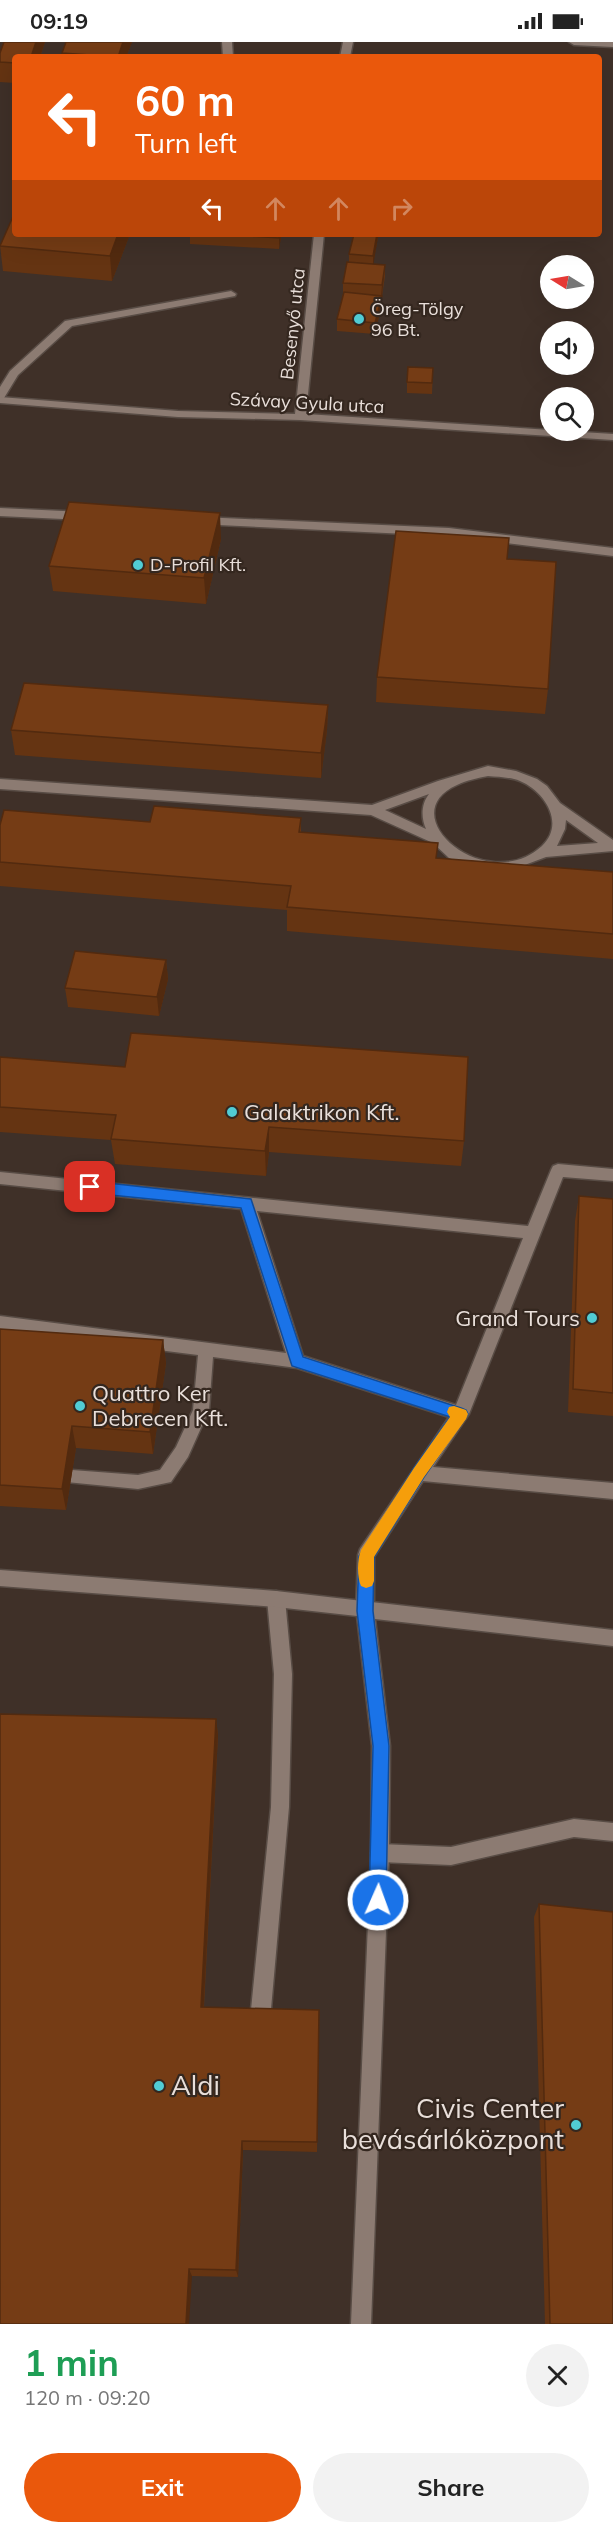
<!DOCTYPE html>
<html lang="en">
<head>
<meta charset="utf-8">
<style>
	body { margin:0; font-family:Mulish,sans-serif; background:#f2f2f2; color:#222; height:100vh; display:flex; flex-direction:column; font-size:22px; white-space:nowrap }
	* { box-sizing:border-box; margin:0 }
	p { font-size:20px; color:#767676 }
	.icon { flex:none; width:33px; height:33px; fill:none; stroke:currentColor; stroke-width:2; stroke-linecap:round; stroke-linejoin:round }
	.map { position:relative; height:2282px; overflow:hidden }
	.details { display:flex; flex-direction:column; background:#fff; flex:1 }
	.details>* { flex:none }
	.guide { position:absolute; left:12px; top:12px; width:590px; height:183px; border-radius:6px; box-shadow:0 6px 24px #0002; background:#ea580c; color:#fff; overflow:hidden }
	.needle { width:39px; rotate:281deg }
	.buttons { position:absolute; left:540px; top:213px; display:grid; gap:12px }
	.buttons a { display:grid; place-items:center; width:54px; height:54px; border-radius:50%; background:#fff; box-shadow:0 6px 24px #0002; font-size:30px }
	.pin { position:absolute; display:grid; place-items:center; width:51px; height:51px; color:#fff; margin:-26px; border-radius:12px; box-shadow:0 3px 9px #0006 }
	.me { position:absolute; width:66px; margin:-33px; rotate:2deg; stroke-linejoin:round; filter:drop-shadow(0 0 4px #0008) }
	.turn { display:flex; align-items:center; gap:21px; height:126px; padding:0 24px; font-size:27px }
	.turn .icon { width:78px; height:78px; stroke-width:2.5 }
	.turn b { display:block; font-size:42px; line-height:51px }
	.lanes { display:flex; align-items:center; height:57px; padding:0 24px; background:#0003; justify-content:center; gap:30px; direction:ltr }
	.lanes .off { opacity:.35 }
	.round { display:grid; place-items:center; flex:none; width:63px; height:63px; border-radius:32px; background:#f2f2f2 }
	.summary { display:flex; align-items:center; justify-content:space-between; height:102px; padding:0 24px }
	h1 { font-size:36px; font-weight:700; line-height:45px; color:#1e9e55 }
	.action { display:flex; gap:12px; margin-top:auto; padding:12px 24px }
	.action a { flex:1; height:69px; border-radius:36px; background:#ea580c; color:#fff; font-size:24px; font-weight:700; line-height:69px; text-align:center }
	.action a+a { background:#f2f2f2; color:#222 }
	.status { display:flex; justify-content:space-between; align-items:center; height:42px; padding:0 30px; background:#fff; direction:ltr }
	.status svg { height:16px; fill:currentColor }
	.map>svg:first-child { display:block }
	.lines { fill:none; stroke-linecap:round; stroke-linejoin:round }
	.lane-casing { stroke:#584c45; stroke-width:3 }
	.street-casing { stroke:#584c45; stroke-width:3 }
	.lane { fill:#8c7b72; fill-rule:evenodd }
	.street { fill:#8c7b72; fill-rule:evenodd }
	.wall { fill:#653412 }
	.shaded-wall { fill:#522a0f }
	.building { fill:#753c15; stroke:#522a0f; stroke-width:1.5 }
	.route { fill:#1a73e8; stroke:#114b97; stroke-width:1.5 }
	.slow { fill:#f59e0b }
	.poi-dot { fill:#51ccd4; stroke:#34271f; stroke-width:2 }
	.labels { text-anchor:middle; stroke-width:4.5; stroke-linejoin:round; paint-order:stroke }
	.far-poi-label { font-size:18px; fill:#e9dfda; stroke:#34271f; text-anchor:start }
	.far-street-label { font-size:18px; fill:#e9dfda; stroke:#34271f }
	.poi-label { font-size:22px; fill:#e9dfda; stroke:#34271f; text-anchor:start }
	.near-poi-label { font-size:27px; fill:#e9dfda; stroke:#34271f; text-anchor:start }
</style>
</head>
<body>
<div class="status"><b>09:19</b><svg viewBox="0 0 49 12"><path d="M0 12V9h3v3zM5 12V6h3v6zM10 12V3h3v9zM15 12V0h3v12zM26 1h20v11H26zM47 4h2v5h-2z"/></svg></div>
<div class="map">
<svg width="613" height="2282" viewBox="0 0 613 2282">
	<rect width="100%" height="100%" fill="#3f3028"/>
	<g class="lines">
		<defs>
			<path id="lane" d="M 222,0 L 232,0 L 233,15 L 223,15 Z
				M 569,0 L 613,0 L 613,5 L 574,3 Z
				M 231,249 L 236,252 L 235,254 L 72,284 L 18,333 L 4,356 L 0,357 L 0,345 L 10,329 L 65,279 Z
				M 0,466 L 84,470 L 90,474 L 84,478 L 0,474 Z
				M 201,475 L 449,486 L 613,506 L 613,514 L 449,494 L 197,482 L 197,476 Z
				M 488,724 L 516,729 L 537,737 L 547,744 L 560,761 L 613,798 L 613,809 L 546,815 L 506,830 L 478,828 L 449,816 L 433,801 L 371,773 L 0,747 L 0,737 L 372,763 L 438,739 ZM 488,734 C 499,735 510,735 520,739 C 544,749 566,781 542,804 C 486,855 390,773 457,743 C 467,738 478,736 488,734 ZM 429,752 C 421,762 421,776 426,787 L 385,768 ZM 566,778 L 598,801 L 557,804 L 565,787 Z
				M 558,1122 L 613,1127 L 613,1139 L 563,1135 L 469,1372 L 433,1425 L 613,1441 L 613,1457 L 423,1439 L 374,1515 L 374,1569 L 371,1575 L 365,1577 L 359,1575 L 356,1569 L 358,1513 L 360,1507 L 449,1375 L 297,1326 L 213,1315 L 209,1368 L 188,1415 L 171,1440 L 138,1447 L 66,1440 L 64,1435 L 66,1430 L 72,1428 L 138,1433 L 160,1428 L 176,1405 L 193,1368 L 198,1313 L 0,1288 L 0,1274 L 286,1311 L 241,1167 L 0,1142 L 0,1130 L 528,1184 L 551,1128 L 553,1124 ZM 257,1169 L 523,1196 L 456,1363 L 303,1314 Z
				M 276,1549 L 282,1551 L 285,1557 L 292,1632 L 289,1765 L 270,1978 L 267,1985 L 260,1988 L 253,1985 L 250,1978 L 271,1765 L 274,1632 L 267,1557 L 270,1551 Z
				M 574,1777 L 613,1781 L 613,1799 L 574,1795 L 451,1823 L 380,1820 L 373,1818 L 371,1811 L 373,1804 L 380,1802 L 451,1805 Z"/>
			<path id="street" d="M 343,0 L 353,0 L 350,15 L 340,15 Z
				M 314,192 L 324,192 L 306,372 L 613,392 L 613,398 L 300,378 L 178,375 L 0,361 L 0,355 L 178,369 L 295,372 Z
				M 0,1528 L 276,1549 L 613,1588 L 613,1604 L 375,1577 L 390,1704 L 389,1811 L 371,2282 L 351,2282 L 371,1811 L 372,1704 L 357,1574 L 276,1565 L 0,1544 Z"/>
		</defs>
		<use href="#lane" class="lane-casing"/>
		<use href="#street" class="street-casing"/>
		<use href="#lane" class="lane"/>
		<use href="#street" class="street"/>
	</g>
	<path class="wall" d="M 4,0 L 45,0 L 40,15 L 15,15 L 15,41 L 0,40 L 0,11 Z
		M 66,0 L 132,0 L 126,15 L 62,15 L 62,11 Z
		M 130,192 L 112,239 L 3,229 L 0,203 Z
		M 190,192 L 281,192 L 281,195 L 279,207 L 190,202 Z
		M 378,195 L 373,222 L 385,223 L 385,234 L 382,254 L 381,265 L 375,292 L 337,289 L 337,277 L 343,252 L 343,241 L 349,221 L 349,212 Z
		M 433,326 L 432,352 L 407,351 L 407,340 Z
		M 221,497 L 206,562 L 53,549 L 49,524 Z
		M 507,517 L 548,647 L 545,672 L 376,660 L 377,635 Z
		M 328,663 L 327,688 L 321,736 L 15,713 L 11,688 Z
		M 301,776 L 301,790 L 438,801 L 436,816 L 613,830 L 613,917 L 287,889 L 287,868 L 0,844 L 0,783 Z
		M 166,918 L 168,937 L 159,974 L 68,965 L 65,946 Z
		M 0,1015 L 464,1099 L 461,1124 L 269,1110 L 266,1134 L 115,1122 L 111,1098 L 0,1090 Z
		M 579,1154 L 613,1157 L 613,1374 L 568,1370 L 575,1179 Z
		M 0,1287 L 163,1298 L 166,1321 L 153,1412 L 76,1406 L 66,1468 L 0,1464 Z
		M 216,1677 L 218,1693 L 204,1965 L 319,1968 L 317,2110 L 243,2108 L 238,2235 L 192,2234 L 0,2282 Z
		M 539,1862 L 613,2282 L 545,2282 L 534,1875 Z"/>
	<path class="shaded-wall" d="M 36,0 L 45,0 L 40,15 L 31,15 Z
		M 123,0 L 132,0 L 126,15 L 118,15 Z
		M 118,192 L 130,192 L 112,239 L 110,214 Z
		M 279,192 L 281,192 L 281,195 L 279,207 Z
		M 377,192 L 379,192 L 378,195 L 373,225 L 373,214 Z
		M 385,223 L 381,265 L 375,292 L 375,281 L 381,254 L 382,243 Z
		M 220,471 L 221,497 L 206,562 L 204,536 Z
		M 328,663 L 327,688 L 321,736 L 321,711 Z
		M 166,918 L 168,937 L 159,974 L 157,955 Z
		M 269,1085 L 269,1110 L 266,1134 L 265,1109 Z
		M 163,1298 L 166,1321 L 153,1412 L 150,1390 Z
		M 72,1384 L 76,1406 L 66,1468 L 62,1447 Z
		M 216,1677 L 218,1693 L 203,1977 L 201,1965 Z
		M 242,2099 L 243,2108 L 238,2235 L 236,2228 Z
		M 189,2227 L 192,2234 L 189,2282 L 186,2282 Z"/>
	<path class="building" d="M 4,0 L 36,0 L 31,15 L 15,15 L 15,21 L 0,20 L 0,11 Z
		M 66,0 L 123,0 L 118,15 L 62,11 Z
		M 15,170 L 15,192 L 118,192 L 110,214 L 0,204 Z
		M 218,192 L 279,192 L 279,196 Z
		M 354,192 L 377,192 L 373,214 L 349,212 Z
		M 347,220 L 385,223 L 382,243 L 343,241 Z
		M 344,250 L 382,254 L 375,281 L 337,277 Z
		M 408,325 L 433,326 L 432,341 L 407,340 Z
		M 69,460 L 220,471 L 204,536 L 49,524 Z
		M 396,489 L 509,496 L 507,517 L 556,520 L 548,647 L 377,635 Z
		M 24,641 L 328,663 L 321,711 L 11,688 Z
		M 154,764 L 301,776 L 299,790 L 438,801 L 436,816 L 613,830 L 613,892 L 287,865 L 291,844 L 0,820 L 0,783 L 4,768 L 150,780 Z
		M 75,909 L 166,918 L 157,955 L 65,946 Z
		M 131,991 L 468,1015 L 464,1099 L 269,1085 L 265,1109 L 111,1097 L 116,1073 L 0,1065 L 0,1015 L 125,1025 Z
		M 579,1154 L 613,1157 L 613,1351 L 573,1347 Z
		M 0,1287 L 163,1298 L 150,1390 L 72,1384 L 62,1447 L 0,1443 Z
		M 0,1672 L 216,1677 L 201,1965 L 319,1968 L 317,2100 L 242,2099 L 236,2228 L 189,2227 L 186,2282 L 0,2282 Z
		M 539,1862 L 613,1870 L 613,2282 L 550,2282 Z"/>
	<path class="route" d="M 90,1139 L 251,1157 L 303,1315 L 461,1366 L 466,1368 L 468,1372 L 424,1435 L 374,1515 L 373,1569 L 389,1704 L 386,1858 L 384,1864 L 378,1866 L 372,1864 L 369,1858 L 373,1704 L 357,1569 L 359,1514 L 414,1426 L 450,1375 L 292,1324 L 241,1166 L 90,1151 L 83,1145 Z"/>
	<path class="slow" d="M 454,1364 L 466,1368 L 468,1372 L 466,1377 L 424,1435 L 374,1515 L 374,1539 L 372,1544 L 366,1546 L 361,1544 C 357,1535 357,1518 361,1508 L 414,1426 L 450,1375 L 447,1370 L 449,1365 Z"/>
	<g class="poi-dot">
		<circle cx="359" cy="277" r="6"/>
		<circle cx="138" cy="523" r="6"/>
		<circle cx="232" cy="1070" r="6"/>
		<circle cx="592" cy="1276" r="6"/>
		<circle cx="80" cy="1364" r="6"/>
		<circle cx="159" cy="2044" r="6"/>
		<circle cx="576" cy="2083" r="6"/>
	</g>
	<g class="labels">
		<g class="far-poi-label">
			<text x="371" y="273">Öreg-Tölgy<tspan x="371" dy="21">96 Bt.</tspan></text>
			<text x="150" y="529">D-Profil Kft.</text>
		</g>
		<g class="far-street-label">
			<text transform="translate(293 282) rotate(-84)" y="6">Besenyő utca</text>
			<text transform="translate(307 361) rotate(3)" y="6">Szávay Gyula utca</text>
		</g>
		<g class="poi-label">
			<text x="244" y="1078">Galaktrikon Kft.</text>
			<text x="580" y="1284" text-anchor="end">Grand Tours</text>
			<text x="92" y="1359">Quattro Ker<tspan x="92" dy="25">Debrecen Kft.</tspan></text>
		</g>
		<g class="near-poi-label">
			<text x="171" y="2053">Aldi</text>
			<text x="564" y="2076" text-anchor="end">Civis Center<tspan x="564" dy="31">bevásárlóközpont</tspan></text>
		</g>
	</g>
</svg>
<div class="buttons">
<a><svg class="needle" viewBox="-14 -14 28 28"><path d="M0-13l5 13h-10z" fill="#e53935"/><path d="M0 13l5-13h-10z" fill="#767676"/></svg></a>
<a><svg class="icon" aria-label="sound" viewBox="0 0 24 24"><path d="M4 9h4l5-4v14l-5-4H4zM17 9q2 3 0 6"/></svg></a>
<a><svg class="icon" aria-label="search" viewBox="0 0 24 24"><circle cx="10" cy="10" r="6"/><path d="M15 15l6 6"/></svg></a>
</div>
<div class="pin" style="left:90px;top:1145px;background:#d93025"><svg class="icon" aria-label="arrive" viewBox="0 0 24 24"><path d="M6 21V4h12l-3 4 3 4H6"/></svg></div>
<svg class="me" style="left:378px;top:1858px" viewBox="-20 -20 40 40"><circle r="17" fill="#1a73e8" stroke="#fff" stroke-width="3"/><path d="M0-11L8 9 0 5-8 9z" fill="#fff"/></svg>
<div class="guide">
<div class="turn"><svg class="icon" aria-label="left" viewBox="0 0 24 24"><path d="M17 20v-9H6M10 6l-5 5 5 5"/></svg><div><b>60 m</b>Turn left</div></div>
<div class="lanes"><svg class="icon" aria-label="left" viewBox="0 0 24 24"><path d="M17 20v-9H6M10 6l-5 5 5 5"/></svg><svg class="icon off" aria-label="ahead" viewBox="0 0 24 24"><path d="M12 20V5M6 11l6-6 6 6"/></svg><svg class="icon off" aria-label="ahead" viewBox="0 0 24 24"><path d="M12 20V5M6 11l6-6 6 6"/></svg><svg class="icon off" aria-label="right" viewBox="0 0 24 24"><path d="M7 20v-9h11M14 6l5 5-5 5"/></svg></div>
</div>
</div>
<section class="details">
<div class="summary"><div><h1>1 min</h1><p>120 m · 09:20</p></div><a class="round"><svg class="icon" aria-label="close" viewBox="0 0 24 24"><path d="M6 6l12 12M18 6L6 18"/></svg></a></div>
<div class="action"><a>Exit</a><a>Share</a></div>
</section>
</body>
</html>
